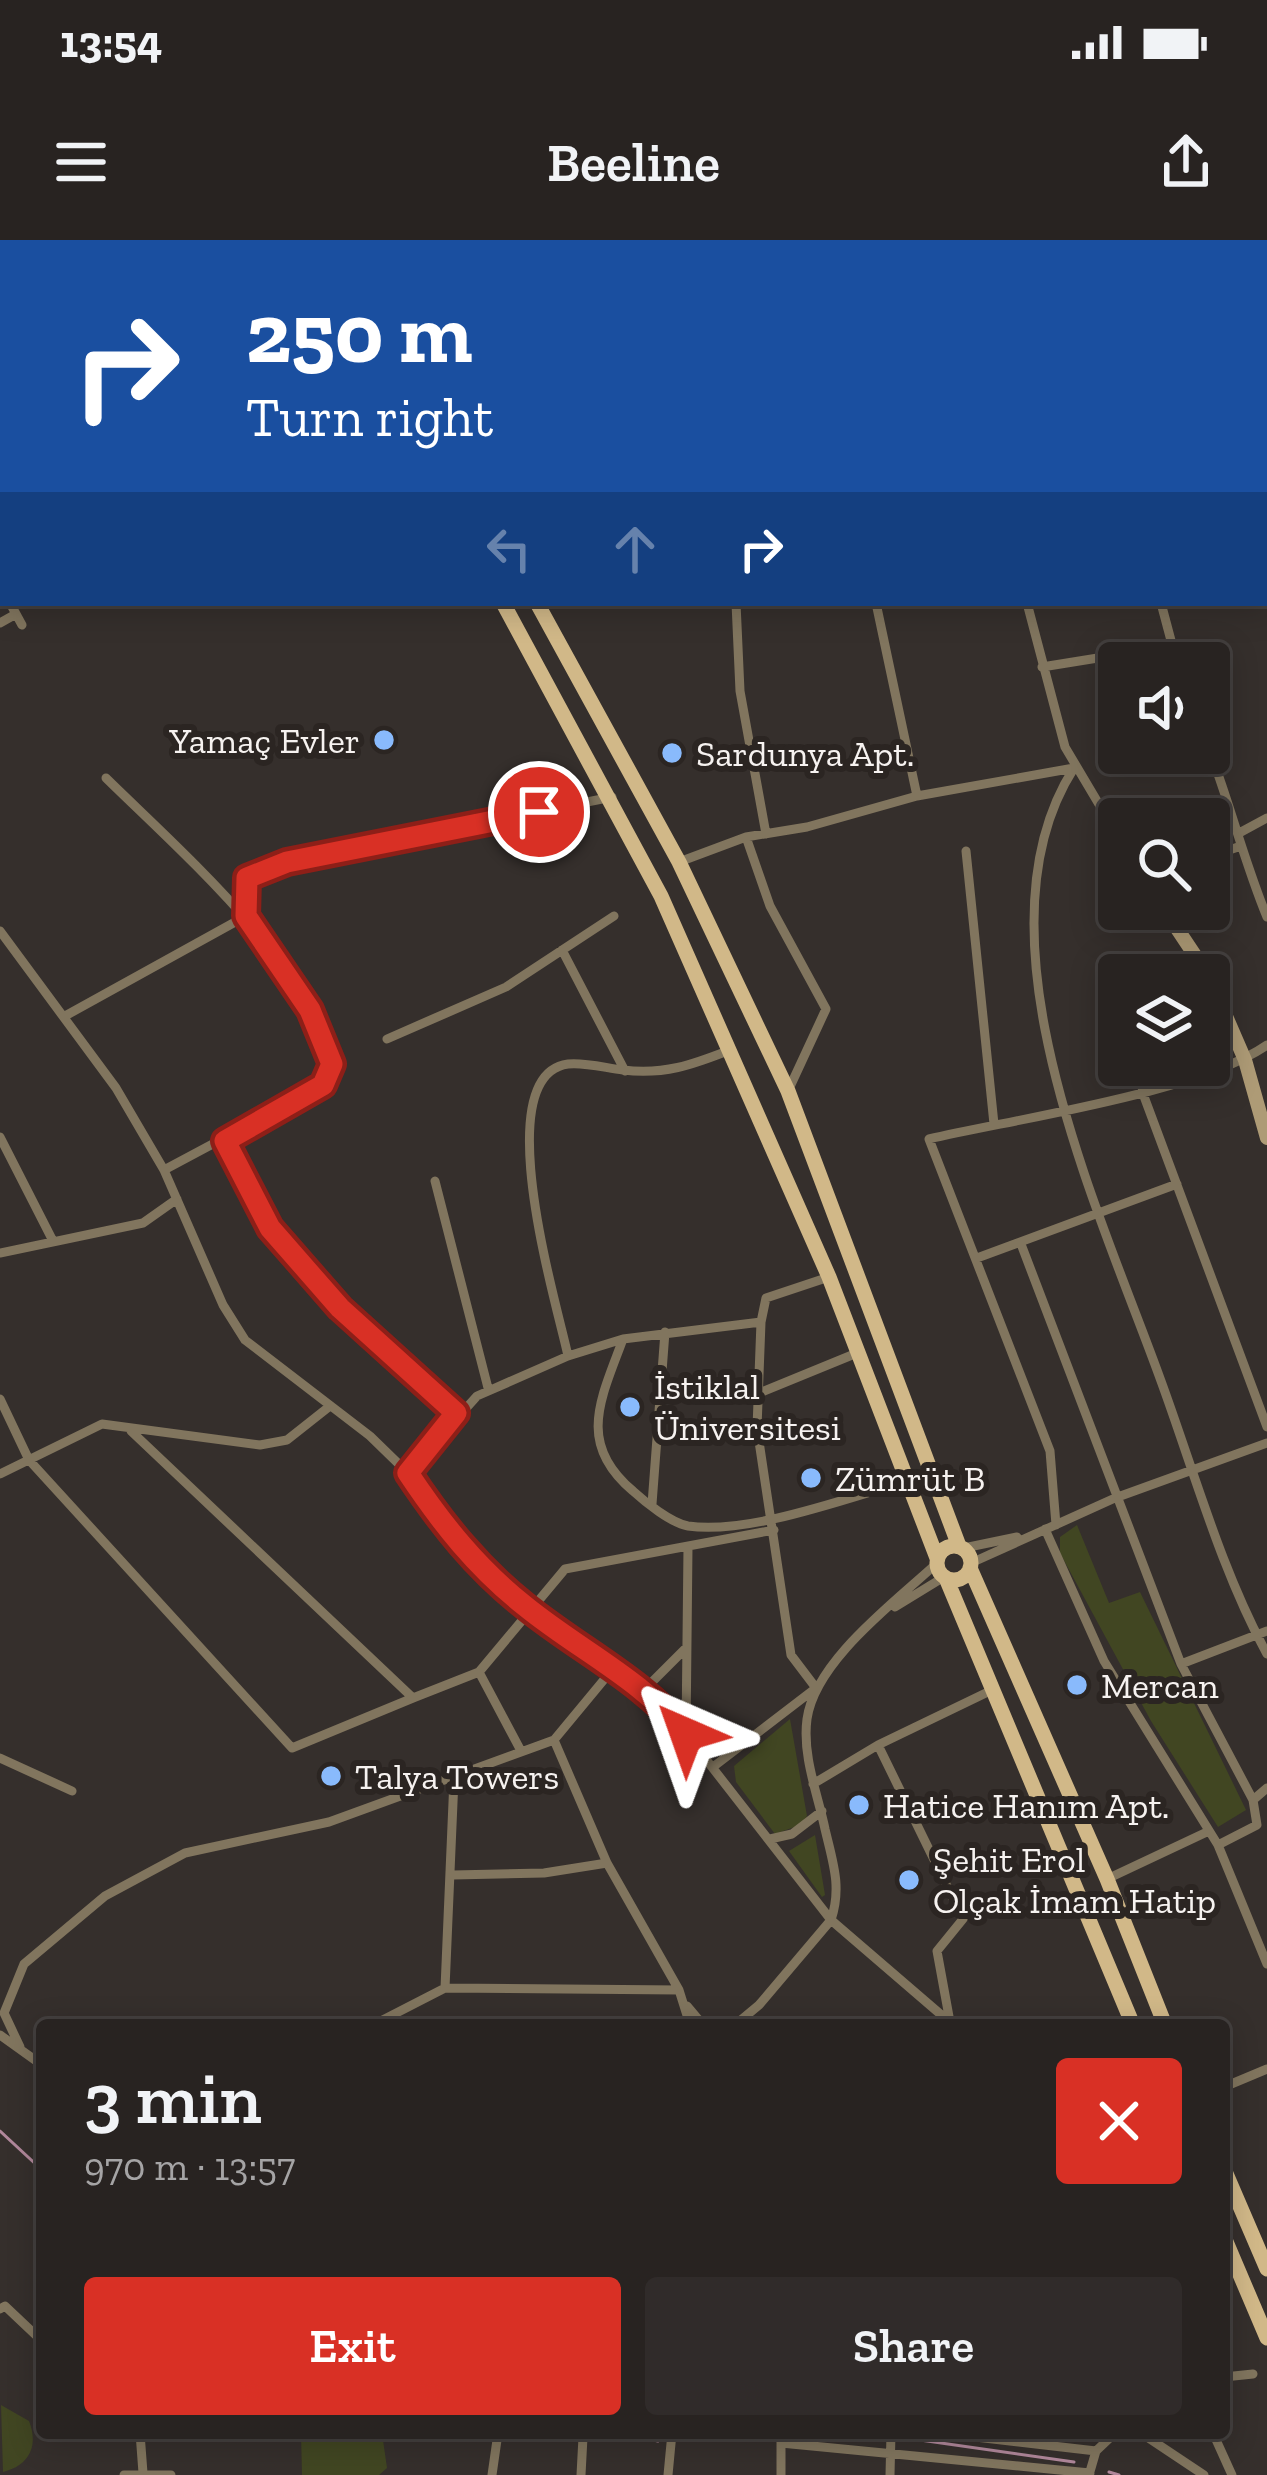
<!DOCTYPE html>
<html lang="en">
<head>
<meta charset="utf-8">
<style>
	body { margin:0; font-family:"Zilla Slab",serif; background:#302b2a; color:#f1f3f6; height:100vh; display:flex; flex-direction:column; font-size:45px; white-space:nowrap }
	* { box-sizing:border-box; margin:0 }
	p { font-size:39px; color:#a5a4a5 }
	.icon { flex:none; width:66px; height:66px; fill:none; stroke:currentColor; stroke-width:2; stroke-linecap:round; stroke-linejoin:round }
	.map { position:relative; flex:1; overflow:hidden }
	.details { position:absolute; left:36px; top:1779px; width:1194px; height:420px; display:flex; flex-direction:column; background:#282321; border-radius:12px; box-shadow:0 6px 30px #0003,0 0 0 3px #44403f }
	.details>* { flex:none }
	.banner { position:absolute; left:0px; top:0px; width:1269px; height:366px; box-shadow:0 6px 30px #0003,0 0 0 3px #44403f; background:#1a4fa0; color:#fff; overflow:hidden }
	.controls { position:absolute; left:1098px; top:402px; display:grid; gap:24px }
	.controls a { display:grid; place-items:center; width:132px; height:132px; border-radius:12px; background:#282321; box-shadow:0 6px 30px #0003,0 0 0 3px #44403f; font-size:60px }
	.pin { position:absolute; display:grid; place-items:center; width:102px; height:102px; color:#fff; margin:-51px; border:6px solid #fff; border-radius:50%; box-shadow:0 3px 12px #0007 }
	.me { position:absolute; width:132px; margin:-66px; rotate:317deg; stroke-linejoin:round; filter:drop-shadow(0 0 9px #0008) }
	.turn { display:flex; align-items:center; gap:42px; height:252px; padding:0 48px; font-size:54px }
	.turn .icon { width:156px; height:156px; stroke-width:2.5 }
	.turn b { display:block; font-size:84px; line-height:102px }
	.lanes { display:flex; align-items:center; height:114px; padding:0 48px; background:#0003; justify-content:center; gap:60px; direction:ltr }
	.lanes .off { opacity:.35 }
	.round { display:grid; place-items:center; flex:none; width:126px; height:126px; border-radius:12px; background:#302b2a }
	.overview { display:flex; align-items:center; justify-content:space-between; height:204px; padding:0 48px }
	h1 { font-size:72px; font-weight:600; line-height:90px }
	.cta { display:flex; gap:24px; margin-top:auto; padding:24px 48px }
	.cta a { flex:1; height:138px; border-radius:12px; background:#d93025; color:#fff; font-size:48px; font-weight:600; line-height:138px; text-align:center }
	.cta a+a { background:#302b2a; color:#f1f3f6 }
	.status { display:flex; justify-content:space-between; align-items:center; height:84px; padding:0 60px; background:#282321; direction:ltr }
	.status svg { height:33px; fill:currentColor }
	header { display:flex; justify-content:space-between; align-items:center; height:156px; padding:0 48px; background:#282321; font-size:54px; font-weight:600 }
	.map>svg:first-child { display:block }
	.green { fill:#414622 }
	.lines { fill:none; stroke-linecap:round; stroke-linejoin:round }
	.stream { stroke:#b1889b; stroke-width:3 }
	.street { stroke:#81755e; stroke-width:9 }
	.secondary { stroke:#ae9b76; stroke-width:14 }
	.primary { stroke:#d1b888; stroke-width:15 }
	.route-casing { stroke:#8d1f18; stroke-width:30 }
	.route { stroke:#d93025; stroke-width:21 }
	.poi-dot { fill:#89bafc; stroke:#2b2522; stroke-width:4.5 }
	.labels { text-anchor:middle; stroke-width:12; stroke-linejoin:round; paint-order:stroke }
	.poi-label { font-size:36px; fill:#f6f2f0; stroke:#2b2522; text-anchor:start }
</style>
</head>
<body>
<div class="status"><b>13:54</b><svg viewBox="0 0 49 12"><path d="M0 12V9h3v3zM5 12V6h3v6zM10 12V3h3v9zM15 12V0h3v12zM26 1h20v11H26zM47 4h2v5h-2z"/></svg></div>
<header><svg class="icon" aria-label="menu" viewBox="0 0 24 24"><path d="M4 6h16M4 12h16M4 18h16"/></svg>Beeline<svg class="icon" aria-label="share" viewBox="0 0 24 24"><path d="M12 15V3M7 8l5-5 5 5M5 13v7h14v-7"/></svg></header>
<div class="map">
<svg width="1267" height="2235" viewBox="0 0 1267 2235">
	<rect width="100%" height="100%" fill="#352f2c"/>
	<path class="green" d="M 1077,1285 L 1109,1363 L 1140,1352 L 1246,1570 L 1218,1587 L 1151,1481 L 1060,1313 L 1060,1297 Z
		M 790,1479 L 807,1576 L 800,1585 L 775,1594 L 736,1542 L 734,1526 Z
		M 815,1595 L 825,1655 L 822,1657 L 789,1611 Z
		M 1,2165 L 29,2181 C 39,2206 29,2226 3,2232 Z
		M 301,2193 L 382,2193 L 387,2228 L 379,2235 L 302,2235 Z"/>
	<g class="lines">
		<path class="stream" d="M 0,1891 L 42,1930
			M 619,2193 L 658,2201
			M 793,2194 L 880,2194
			M 899,2197 L 1074,2222
			M 684,2199 L 770,2195
			M 1109,2232 L 1119,2235"/>
		<path class="street" d="M 166,0 L 166,3
			M 595,0 L 597,3
			M 777,0 L 778,3
			M 1044,0 L 1047,3
			M 0,1 L 6,0
			M 0,347 L 3,352
			M 10,363 L 22,385
			M 736,363 L 740,451 L 766,594
			M 876,363 L 917,556
			M 1027,363 L 1065,507 L 1119,598
			M 1161,363 L 1177,423
			M 0,383 L 16,374
			M 1042,427 L 1104,417 L 1175,417
			M 1209,509 C 1231,567 1244,621 1267,677
			M 1074,528 C 967,694 1101,974 1161,1141 C 1194,1231 1221,1330 1267,1414
			M 106,538 C 175,606 315,728 332,824 L 323,845 L 164,930
			M 1241,592 L 1267,578
			M 746,597 L 770,666 L 826,769 L 788,851
			M 966,611 L 994,884
			M 1209,617 L 1238,607
			M 679,622 L 746,597 L 807,587 L 917,556 L 1074,528
			M 246,676 L 247,638 L 287,622 L 612,557
			M 0,691 L 116,848 L 164,930 L 223,1065 L 245,1100 L 370,1196 L 408,1233 L 476,1324 L 666,1468 L 831,1680 L 759,1765 L 735,1785
			M 562,710 L 625,831
			M 65,776 L 246,676
			M 387,799 L 506,747 L 614,676
			M 1142,851 L 1267,1187
			M 0,897 L 53,1001
			M 225,901 L 270,988 L 340,1068 L 456,1173
			M 435,941 L 488,1148
			M 1021,1004 L 1181,1424
			M 0,1013 L 143,983 L 177,959
			M 977,1018 L 1177,944
			M 829,1037 L 766,1058 L 761,1082 L 623,1099 C 601,1159 576,1203 633,1251 C 645,1262 671,1283 688,1286 C 748,1295 847,1258 907,1241
			M 623,1099 L 568,1116 C 557,1064 487,835 568,824 C 584,822 606,828 623,830 C 664,835 692,825 730,810
			M 757,1154 L 857,1113
			M 0,1159 L 29,1220 L 292,1508 L 413,1458
			M 131,1191 L 413,1458 L 479,1432
			M 408,1233 L 477,1156 L 568,1116
			M 0,1234 L 102,1184 L 260,1205 L 287,1200 L 330,1166
			M 652,1264 L 665,1092
			M 1056,1285 L 1050,1211 L 929,899 C 1015,879 1200,852 1267,805
			M 1045,1289 L 1104,1421 L 1218,1605 L 1267,1724
			M 964,1308 L 1017,1297
			M 971,1323 L 1115,1258 L 1267,1203
			M 936,1324 C 895,1362 815,1421 807,1479 C 802,1516 818,1555 825,1589 C 833,1623 842,1647 831,1680 L 953,1785
			M 895,1367 L 944,1337
			M 645,1449 L 686,1408
			M 686,1493 L 688,1307
			M 554,1500 L 607,1623 L 679,1750 L 690,1785
			M 520,1509 L 479,1432 L 565,1329 L 774,1290
			M 0,1518 L 72,1551
			M 713,1527 L 816,1448 L 791,1415 L 757,1188 L 761,1082
			M 813,1544 L 878,1505
			M 1253,1560 L 1267,1548
			M 770,1599 L 792,1594 L 822,1571
			M 1218,1605 L 1257,1585 L 1253,1560 L 1181,1424 L 1267,1391
			M 453,1635 L 544,1633 L 607,1623
			M 1107,1639 L 1209,1591
			M 445,1748 L 454,1539
			M 687,1766 L 703,1785
			M 950,1782 L 937,1711 L 963,1679 L 878,1505 L 990,1451
			M 373,1785 L 445,1748 L 679,1750
			M 0,1795 L 42,1825
			M 20,1807 L 4,1773 L 24,1724 L 105,1656 L 185,1613 L 329,1582 L 554,1500 L 612,1430
			M 1224,1847 L 1267,1829
			M 0,2069 L 5,2066 L 42,2101
			M 1224,2137 L 1253,2134
			M 140,2193 L 143,2233
			M 565,2193 L 583,2197 L 581,2235
			M 781,2193 L 781,2235
			M 941,2193 L 1096,2211
			M 1141,2193 L 1204,2235
			M 1213,2193 L 1232,2235
			M 781,2203 L 1090,2233
			M 124,2235 L 171,2235
			M 492,2235 L 498,2193
			M 668,2235 L 672,2193
			M 890,2235 L 891,2193
			M 1089,2235 L 1096,2211 L 1115,2193"/>
		<path class="secondary" d="M 1164,669 L 1208,735
			M 1209,737 L 1245,820 L 1267,898"/>
		<path class="primary" d="M 296,0 L 298,3
			M 334,0 L 336,3
			M 503,363 L 661,656 L 829,1037 L 937,1318
			M 537,363 L 679,622 L 788,851 L 959,1306
			M937 1323a17 17 0 1 1 34 0a17 17 0 1 1-34 0Z
			M 970,1328 L 1107,1639 L 1165,1785
			M 946,1338 L 1133,1785
			M 1224,1929 L 1267,2029
			M 1224,1997 L 1267,2098"/>
	</g>
	<g class="lines">
		<defs>
			<path id="route" d="M 539,572 L 287,622 L 247,638 L 246,676 L 310,770 L 332,824 L 323,845 L 225,901 L 270,988 L 340,1068 L 456,1173 L 408,1233 C 442,1284 477,1328 525,1366 C 579,1410 643,1440 686,1494"/>
		</defs>
		<use href="#route" class="route-casing"/>
		<use href="#route" class="route"/>
	</g>
	<g class="poi-dot">
		<circle cx="384" cy="500" r="12"/>
		<circle cx="672" cy="513" r="12"/>
		<circle cx="630" cy="1167" r="12"/>
		<circle cx="811" cy="1238" r="12"/>
		<circle cx="1077" cy="1445" r="12"/>
		<circle cx="331" cy="1536" r="12"/>
		<circle cx="859" cy="1565" r="12"/>
		<circle cx="909" cy="1640" r="12"/>
	</g>
	<g class="labels">
		<g class="poi-label">
			<text x="360" y="513" text-anchor="end">Yamaç Evler</text>
			<text x="696" y="526">Sardunya Apt.</text>
			<text x="654" y="1159">İstiklal<tspan x="654" dy="41">Üniversitesi</tspan></text>
			<text x="835" y="1251">Zümrüt B</text>
			<text x="1101" y="1458">Mercan</text>
			<text x="355" y="1549">Talya Towers</text>
			<text x="883" y="1578">Hatice Hanım Apt.</text>
			<text x="933" y="1632">Şehit Erol<tspan x="933" dy="41">Olçak İmam Hatip</tspan></text>
		</g>
	</g>
</svg>
<div class="controls">
<a><svg class="icon" aria-label="sound" viewBox="0 0 24 24"><path d="M4 9h4l5-4v14l-5-4H4zM17 9q2 3 0 6"/></svg></a>
<a><svg class="icon" aria-label="search" viewBox="0 0 24 24"><circle cx="10" cy="10" r="6"/><path d="M15 15l6 6"/></svg></a>
<a><svg class="icon" aria-label="layers" viewBox="0 0 24 24"><path d="M12 4l9 5-9 5-9-5zM3 14l9 5 9-5"/></svg></a>
</div>
<div class="pin" style="left:539px;top:572px;background:#d93025"><svg class="icon" aria-label="arrive" viewBox="0 0 24 24"><path d="M6 21V4h12l-3 4 3 4H6"/></svg></div>
<svg class="me" style="left:686px;top:1494px" viewBox="-20 -20 40 40"><path d="M0-17L14 15 0 8-14 15z" fill="#d93025" stroke="#fff" stroke-width="4"/></svg>
<div class="banner">
<div class="turn"><svg class="icon" aria-label="right" viewBox="0 0 24 24"><path d="M7 20v-9h11M14 6l5 5-5 5"/></svg><div><b>250 m</b>Turn right</div></div>
<div class="lanes"><svg class="icon off" aria-label="left" viewBox="0 0 24 24"><path d="M17 20v-9H6M10 6l-5 5 5 5"/></svg><svg class="icon off" aria-label="ahead" viewBox="0 0 24 24"><path d="M12 20V5M6 11l6-6 6 6"/></svg><svg class="icon" aria-label="right" viewBox="0 0 24 24"><path d="M7 20v-9h11M14 6l5 5-5 5"/></svg></div>
</div>
<section class="details">
<div class="overview"><div><h1>3 min</h1><p>970 m · 13:57</p></div><a class="round" style="background:#d93025;color:#fff"><svg class="icon" aria-label="close" viewBox="0 0 24 24"><path d="M6 6l12 12M18 6L6 18"/></svg></a></div>
<div class="cta"><a>Exit</a><a>Share</a></div>
</section>
</div>
</body>
</html>
